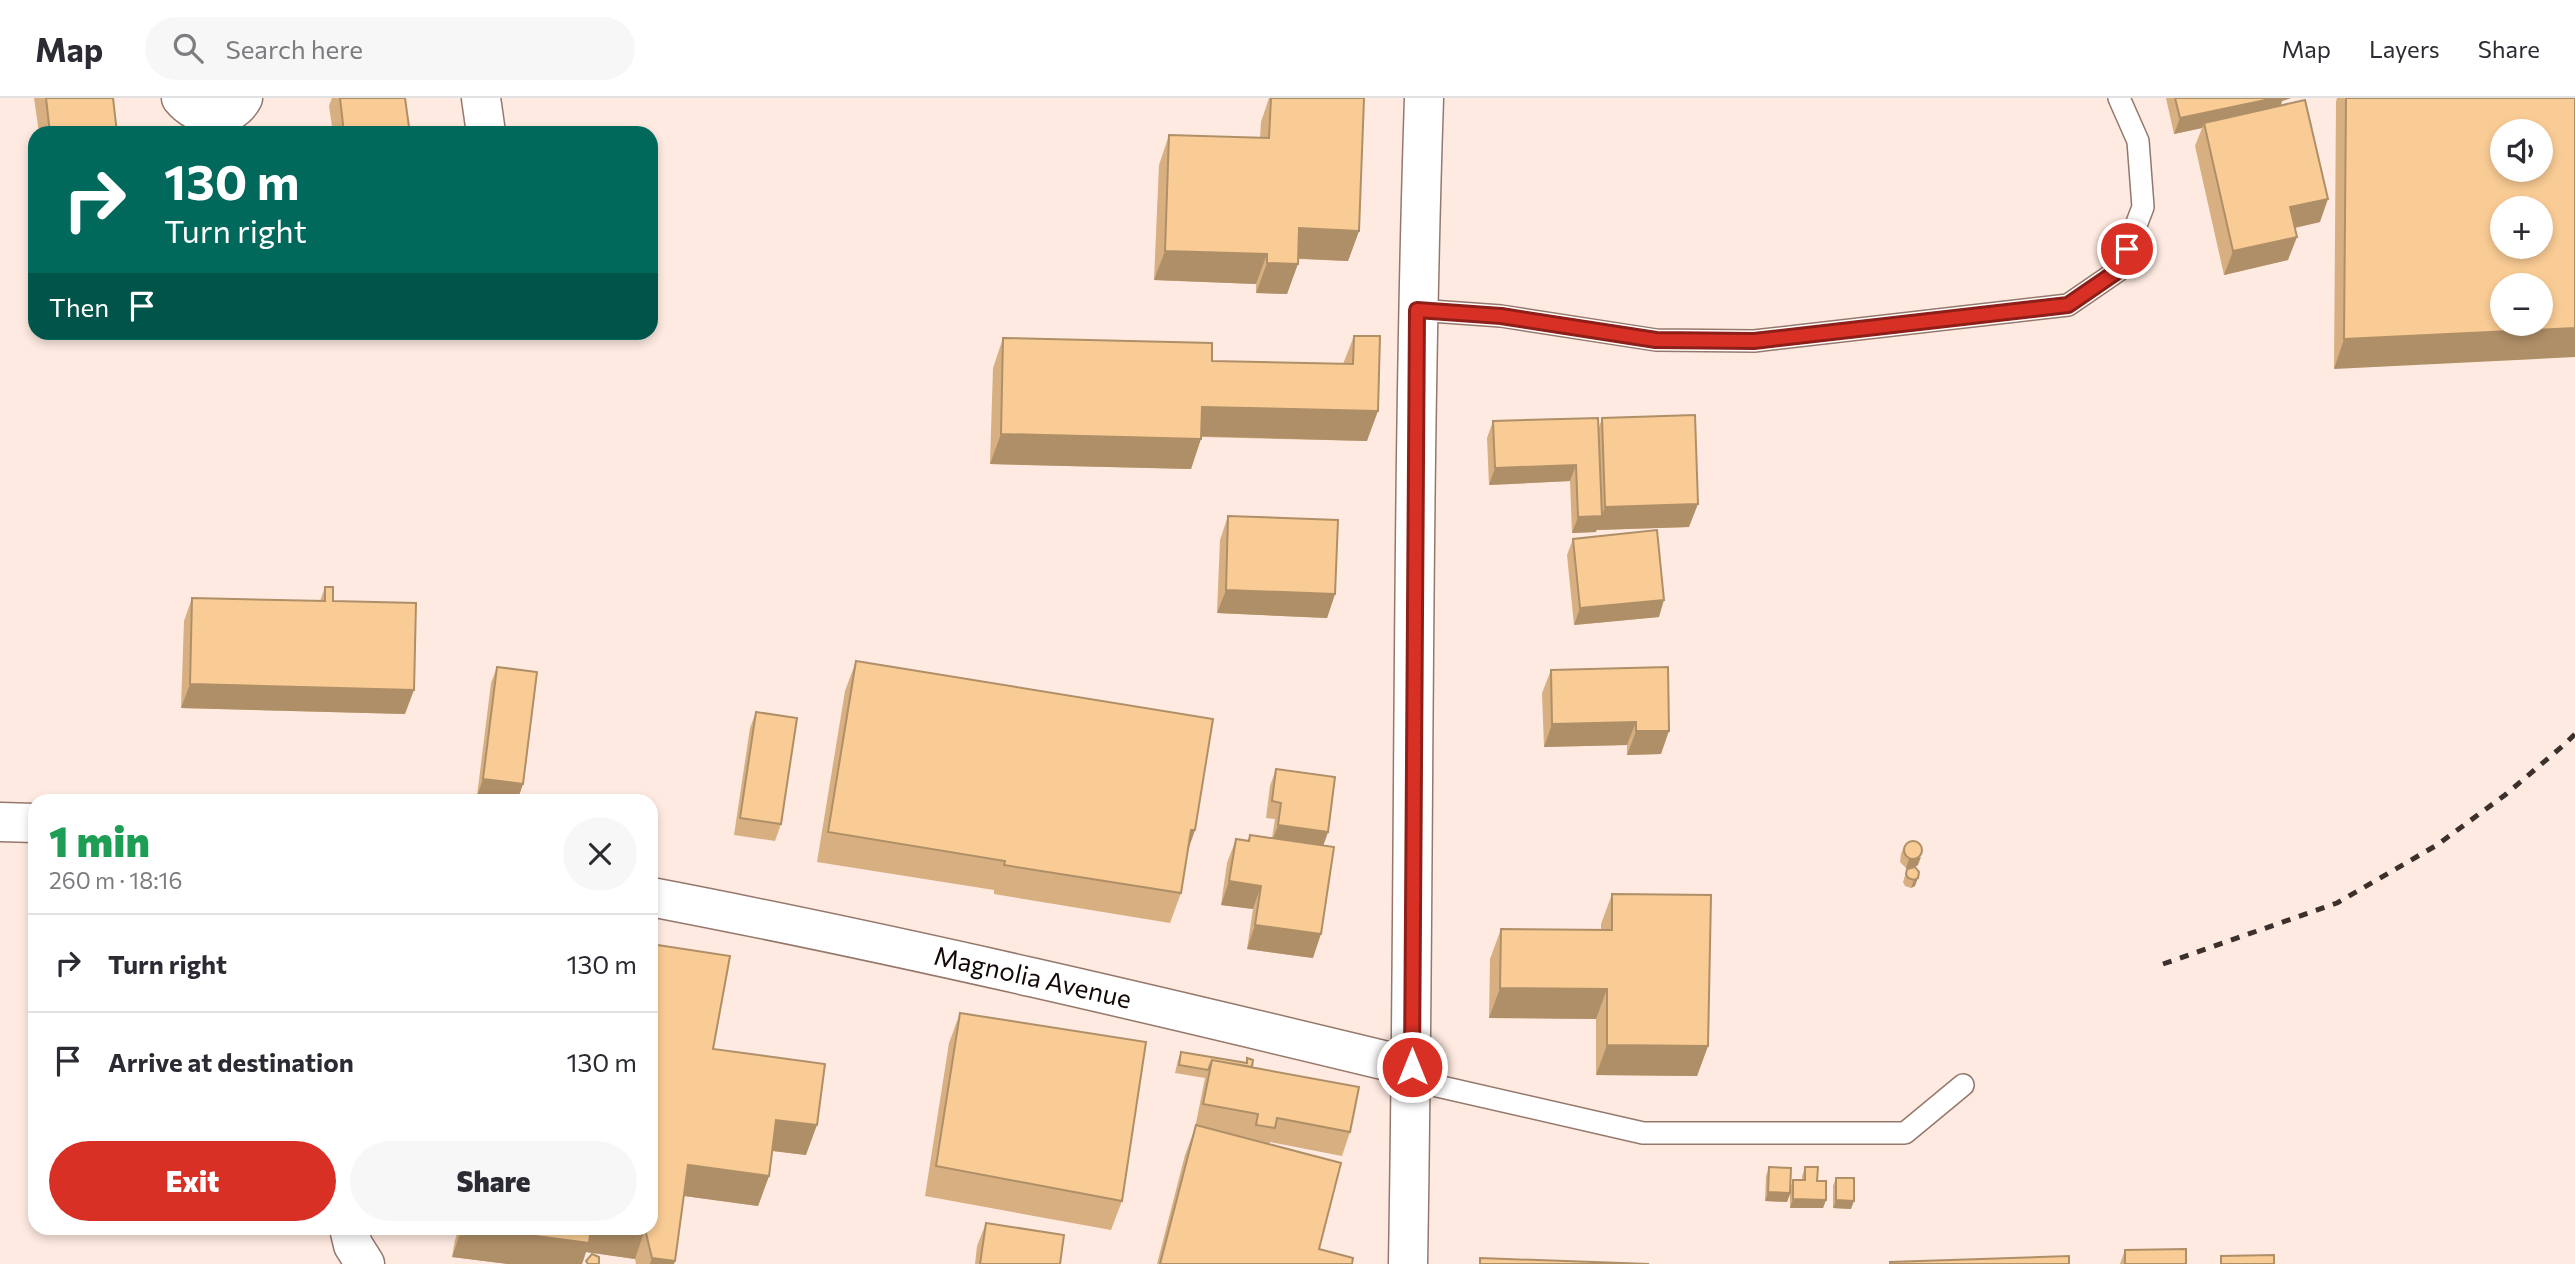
<!DOCTYPE html>
<html lang="en">
<head>
<meta charset="utf-8">
<style>
	body { margin:0; font-family:Commissioner,sans-serif; background:#f7f7f7; color:#2b2b33; height:100vh; display:flex; flex-direction:column; font-size:26px; white-space:nowrap }
	* { box-sizing:border-box; margin:0 }
	p { font-size:23px; color:#7c7c81 }
	.icon { flex:none; width:38px; height:38px; fill:none; stroke:currentColor; stroke-width:2; stroke-linecap:round; stroke-linejoin:round }
	.map { position:relative; flex:1; overflow:hidden }
	.side { position:absolute; left:28px; top:696px; width:630px; height:441px; display:flex; flex-direction:column; background:#fff; border-radius:21px; box-shadow:0 4px 10px #0003 }
	.side>* { flex:none }
	.guide { position:absolute; left:28px; top:28px; width:630px; height:214px; border-radius:21px; box-shadow:0 4px 10px #0003; background:#00695c; color:#fff; overflow:hidden }
	.buttons { position:absolute; left:2490px; top:21px; display:grid; gap:14px }
	.buttons a { display:grid; place-items:center; width:63px; height:63px; border-radius:50%; background:#fff; box-shadow:0 4px 10px #0003; font-size:35px }
	.pin { position:absolute; display:grid; place-items:center; width:60px; height:60px; color:#fff; margin:-30px; border:4px solid #fff; border-radius:50%; box-shadow:0 2px 7px #0007 }
	.me { position:absolute; width:77px; margin:-38px; rotate:0deg; stroke-linejoin:round; filter:drop-shadow(0 0 5px #0008) }
	.turn { display:flex; align-items:center; gap:24px; height:147px; padding:0 21px; font-size:32px }
	.turn .icon { width:91px; height:91px; stroke-width:2.5 }
	.turn b { display:block; font-size:49px; line-height:60px }
	.then { display:flex; align-items:center; height:66px; padding:0 21px; background:#0003; gap:14px; font-size:26px }
	.round { display:grid; place-items:center; flex:none; width:74px; height:74px; border-radius:37px; background:#f7f7f7 }
	.head { display:flex; align-items:center; justify-content:space-between; height:119px; padding:0 21px }
	h1 { font-size:42px; font-weight:800; line-height:52px; color:#1e9e55 }
	.button { display:flex; gap:14px; margin-top:auto; padding:14px 21px }
	.button a { flex:1; height:80px; border-radius:42px; background:#d93025; color:#fff; font-size:28px; font-weight:800; line-height:80px; text-align:center }
	.button a+a { background:#f7f7f7; color:#2b2b33 }
	ul { padding:0; list-style:none }
	li { display:flex; align-items:center; gap:21px; height:98px; padding:0 21px; border-top:2px solid #e1e1e2 }
	li div { flex:1 }
	li b { display:block; font-size:26px }
	li em { font-style:normal }
	header { display:flex; align-items:center; gap:42px; box-sizing:border-box; height:98px; padding:0 35px; background:#fff; border-bottom:2px solid #e1e1e2 }
	header strong { font-size:33px }
	nav { display:flex; gap:38px; margin-inline-start:auto; font-size:24px }
	.search { width:490px; height:63px; background:#f7f7f7; display:flex; align-items:center; gap:18px; box-sizing:border-box; padding:0 24px; border-radius:38px; color:#7c7c81; font-size:26px }
	.map>svg:first-child { display:block }
	.lines { fill:none; stroke-linecap:round; stroke-linejoin:round }
	.service-casing { stroke:#95786b; stroke-width:24 }
	.minor-casing { stroke:#95786b; stroke-width:41 }
	.tertiary-casing { stroke:#95786b; stroke-width:41 }
	.service { stroke:#fff; stroke-width:21 }
	.minor { stroke:#fff; stroke-width:38 }
	.tertiary { stroke:#fff; stroke-width:38 }
	.rail { stroke:#3c302c; stroke-width:5; stroke-dasharray:9 9; stroke-linecap:butt }
	.wall { fill:#d7af80 }
	.shaded-wall { fill:#af8f68 }
	.building { fill:#facc95; stroke:#af8f68; stroke-width:2; fill-rule:evenodd }
	.route-casing { stroke:#8d1f18; stroke-width:18 }
	.route { stroke:#d93025; stroke-width:12 }
	.labels { text-anchor:middle; stroke-width:6; stroke-linejoin:round; paint-order:stroke }
	.street-label { font-size:26px; fill:#140906; stroke:#fff }
</style>
</head>
<body>
<header>
<strong>Map</strong>
<div class="search"><svg class="icon" aria-label="search" viewBox="0 0 24 24"><circle cx="10" cy="10" r="6"/><path d="M15 15l6 6"/></svg>Search here</div>
<nav><a>Map</a><a>Layers</a><a>Share</a></nav>
</header>
<div class="map">
<svg width="2575" height="1166" viewBox="0 0 2575 1166">
	<rect width="100%" height="100%" fill="#feeae1"/>
	<g class="lines">
		<defs>
			<path id="service" d="M 1417,212 L 1501,218 L 1656,242 L 1754,243 L 2068,207 L 2119,172 L 2143,109 L 2138,43 L 2119,0
				M 1411,982 L 1643,1035 L 1905,1035 L 1963,987"/>
			<g id="minor">
				<path d="M 181,0 C 197,20 229,25 243,0"/>
				<path d="M 481,0 L 486,35"/>
				<path d="M 0,724 L 35,725"/>
				<path id="s1" d="M 651,799 C 907,848 1160,908 1412,969"/>
				<path d="M 349,1130 L 353,1147 L 365,1166"/>
			</g>
			<path id="tertiary" d="M 1408,1166 C 1415,777 1411,389 1424,0"/>
		</defs>
		<use href="#service" class="service-casing"/>
		<use href="#minor" class="minor-casing"/>
		<use href="#tertiary" class="tertiary-casing"/>
		<use href="#service" class="service"/>
		<use href="#minor" class="minor"/>
		<use href="#tertiary" class="tertiary"/>
		<path class="rail" d="M 2163,866 L 2337,805 L 2437,747 L 2505,697 L 2565,646 L 2575,636"/>
	</g>
	<path class="wall" d="M 34,0 L 113,0 L 117,35 L 39,35 Z
		M 332,0 L 405,0 L 407,35 L 333,35 L 329,8 Z
		M 1269,0 L 1364,0 L 1359,133 L 1348,163 L 1298,161 L 1287,196 L 1256,195 L 1256,186 L 1154,182 L 1159,67 L 1169,37 L 1260,40 L 1261,24 Z
		M 2166,0 L 2291,0 L 2282,3 L 2281,8 L 2320,124 L 2295,130 L 2288,162 L 2224,177 L 2195,48 L 2202,30 L 2174,36 Z
		M 2337,0 L 2575,0 L 2334,271 L 2336,4 Z
		M 1354,238 L 1367,343 L 1201,339 L 1191,371 L 990,366 L 993,270 L 1003,240 L 1212,263 L 1343,266 Z
		M 1602,320 L 1689,429 L 1596,432 L 1596,434 L 1572,435 L 1570,383 L 1489,387 L 1487,340 L 1493,323 L 1599,329 Z
		M 1228,418 L 1335,496 L 1327,520 L 1217,515 L 1220,442 Z
		M 1573,441 L 1659,519 L 1574,527 L 1567,457 Z
		M 325,489 L 405,616 L 181,610 L 184,523 L 192,500 L 320,503 Z
		M 856,563 L 1195,732 L 1188,753 L 1181,795 L 1170,825 L 994,796 L 994,792 L 817,764 L 845,593 Z
		M 497,569 L 523,686 L 517,703 L 477,698 L 491,585 Z
		M 1668,569 L 1661,656 L 1627,657 L 1627,647 L 1544,649 L 1542,595 L 1551,572 Z
		M 756,614 L 781,726 L 775,743 L 734,737 L 750,630 Z
		M 1276,671 L 1328,734 L 1323,748 L 1313,860 L 1247,851 L 1253,811 L 1221,807 L 1227,765 L 1236,741 L 1248,743 L 1250,737 L 1272,740 L 1275,721 L 1266,720 L 1270,688 Z
		M 1904,748 L 1918,767 L 1915,769 L 1915,788 L 1911,790 L 1905,788 L 1903,784 L 1907,771 L 1911,770 L 1906,770 L 1900,764 L 1901,756 Z
		M 1612,796 L 1708,948 L 1697,978 L 1596,977 L 1596,921 L 1489,920 L 1490,861 L 1501,831 L 1601,831 L 1601,826 Z
		M 960,915 L 1122,1103 L 1111,1132 L 925,1098 L 949,945 Z
		M 713,951 L 806,1057 L 772,1053 L 769,1078 L 758,1108 L 684,1098 L 674,1166 L 636,1166 L 635,1161 L 586,1154 L 582,1166 L 508,1166 L 452,1159 L 455,1142 L 459,1130 L 651,1130 Z
		M 1181,954 L 1246,965 L 1247,960 L 1252,969 L 1350,1034 L 1342,1058 L 1270,1044 L 1269,1046 L 1319,1151 L 1352,1166 L 1157,1166 L 1185,1057 L 1195,1030 L 1205,980 L 1175,975 L 1178,962 Z
		M 1769,1069 L 1791,1088 L 1793,1082 L 1802,1082 L 1802,1078 L 1805,1069 L 1826,1102 L 1823,1110 L 1790,1110 L 1790,1097 L 1787,1104 L 1765,1103 L 1766,1078 Z
		M 1836,1080 L 1851,1111 L 1833,1110 L 1833,1088 Z
		M 986,1125 L 1060,1166 L 975,1166 L 977,1148 Z
		M 2125,1152 L 2186,1166 L 2120,1166 Z"/>
	<path class="shaded-wall" d="M 2275,0 L 2291,0 L 2282,3 L 2278,14 L 2204,25 L 2202,30 L 2174,36 L 2180,20 Z
		M 409,29 L 407,35 L 359,35 Z
		M 2328,101 L 2320,124 L 2281,133 L 2290,109 Z
		M 1299,130 L 1359,133 L 1348,163 L 1288,160 Z
		M 2297,139 L 2288,162 L 2224,177 L 2233,153 Z
		M 1165,153 L 1267,156 L 1256,186 L 1154,182 Z
		M 1267,165 L 1298,166 L 1287,196 L 1256,195 Z
		M 2575,230 L 2575,259 L 2334,271 L 2344,241 Z
		M 1202,309 L 1378,313 L 1367,343 L 1191,338 Z
		M 1001,336 L 1201,341 L 1191,371 L 990,366 Z
		M 1576,367 L 1570,383 L 1489,387 L 1495,370 Z
		M 1698,406 L 1689,429 L 1596,432 L 1605,409 Z
		M 1602,418 L 1596,434 L 1572,435 L 1578,419 Z
		M 1226,492 L 1335,496 L 1327,520 L 1217,515 Z
		M 1664,502 L 1659,519 L 1574,527 L 1580,510 Z
		M 190,586 L 414,592 L 405,616 L 181,610 Z
		M 1636,624 L 1627,647 L 1544,649 L 1552,626 Z
		M 1636,633 L 1669,633 L 1661,656 L 1627,657 Z
		M 483,681 L 523,686 L 517,703 L 477,698 Z
		M 1278,727 L 1328,734 L 1322,751 L 1272,744 Z
		M 1191,732 L 1195,732 L 1184,762 Z
		M 1921,759 L 1918,767 L 1913,770 L 1906,770 L 1909,761 Z
		M 1918,780 L 1915,788 L 1911,790 L 1914,782 Z
		M 1229,783 L 1261,788 L 1253,811 L 1221,807 Z
		M 1255,827 L 1321,836 L 1313,860 L 1247,851 Z
		M 1500,890 L 1607,891 L 1596,921 L 1489,920 Z
		M 1607,947 L 1708,948 L 1697,978 L 1596,977 Z
		M 776,1022 L 817,1027 L 806,1057 L 765,1052 Z
		M 688,1067 L 769,1078 L 758,1108 L 677,1097 Z
		M 1768,1094 L 1790,1095 L 1787,1104 L 1765,1103 Z
		M 1793,1101 L 1826,1102 L 1823,1110 L 1790,1110 Z
		M 1836,1102 L 1854,1103 L 1851,1111 L 1833,1110 Z
		M 462,1130 L 639,1130 L 645,1131 L 635,1161 L 586,1154 L 582,1166 L 508,1166 L 452,1159 Z
		M 652,1160 L 675,1163 L 674,1166 L 650,1166 Z"/>
	<path class="building" d="M 46,0 L 113,0 L 117,35 L 50,35 Z
		M 340,0 L 405,0 L 409,29 L 359,35 L 344,35 Z
		M 1271,0 L 1364,0 L 1359,133 L 1299,130 L 1298,166 L 1267,165 L 1267,156 L 1165,153 L 1169,37 L 1269,40 Z
		M 2175,0 L 2275,0 L 2180,20 Z
		M 2346,0 L 2575,0 L 2575,230 L 2344,241 ZM 2502,33 L 2541,33 L 2541,72 L 2502,72 ZM 2502,110 L 2541,110 L 2541,149 L 2502,149 ZM 2502,187 L 2541,187 L 2541,226 L 2502,226 Z
		M 2305,2 L 2328,101 L 2290,109 L 2297,139 L 2233,153 L 2204,25 Z
		M 1354,238 L 1380,238 L 1378,313 L 1202,309 L 1201,341 L 1001,336 L 1003,240 L 1212,245 L 1212,263 L 1353,266 Z
		M 1695,317 L 1698,406 L 1605,409 L 1602,320 Z
		M 1598,320 L 1602,418 L 1578,419 L 1576,367 L 1495,370 L 1493,323 Z
		M 1228,418 L 1338,422 L 1335,496 L 1226,492 Z
		M 1657,432 L 1664,502 L 1580,510 L 1573,441 Z
		M 325,489 L 333,489 L 333,503 L 416,505 L 414,592 L 190,586 L 192,500 L 325,503 Z
		M 856,563 L 1213,621 L 1195,732 L 1191,732 L 1181,795 L 1004,767 L 1005,763 L 828,734 Z
		M 497,569 L 537,574 L 523,686 L 483,681 Z
		M 1668,569 L 1669,633 L 1636,633 L 1636,624 L 1552,626 L 1551,572 Z
		M 756,614 L 797,620 L 781,726 L 740,720 Z
		M 1276,671 L 1335,679 L 1328,734 L 1278,727 L 1281,705 L 1272,703 Z
		M 1250,737 L 1334,749 L 1321,836 L 1255,827 L 1261,788 L 1229,783 L 1236,741 L 1249,743 Z
		M1904 752a9 9 0 1 1 18 0a9 9 0 1 1-18 0Z
		M 1915,769 L 1919,774 L 1918,780 L 1914,782 L 1908,780 L 1906,776 L 1907,771 Z
		M 1612,796 L 1711,797 L 1708,948 L 1607,947 L 1607,891 L 1500,890 L 1501,831 L 1612,832 Z
		M 651,846 L 730,858 L 713,951 L 825,966 L 817,1027 L 776,1022 L 769,1078 L 688,1067 L 675,1163 L 652,1160 L 645,1131 L 639,1130 L 651,1130 Z
		M 960,915 L 1146,944 L 1122,1103 L 936,1068 Z
		M 1181,954 L 1247,965 L 1247,960 L 1253,962 L 1252,969 L 1212,962 L 1208,972 L 1179,967 Z
		M 1212,962 L 1359,989 L 1350,1034 L 1277,1020 L 1275,1030 L 1256,1027 L 1258,1016 L 1203,1006 Z
		M 1196,1027 L 1341,1065 L 1319,1151 L 1353,1160 L 1352,1166 L 1160,1166 Z
		M 1769,1069 L 1791,1070 L 1790,1095 L 1768,1094 Z
		M 1805,1069 L 1818,1069 L 1817,1083 L 1826,1083 L 1826,1102 L 1793,1101 L 1793,1082 L 1805,1082 Z
		M 1836,1080 L 1854,1080 L 1854,1103 L 1836,1102 Z
		M 986,1125 L 1064,1137 L 1060,1166 L 980,1166 Z
		M 476,1130 L 591,1130 L 589,1145 Z
		M 2186,1151 L 2186,1166 L 2125,1166 L 2125,1152 Z
		M 592,1156 L 599,1159 L 599,1165 L 598,1166 L 588,1166 L 586,1163 Z
		M 2274,1157 L 2274,1166 L 2221,1166 L 2221,1158 Z
		M 2069,1158 L 2069,1166 L 1890,1166 L 1890,1164 Z
		M 1480,1160 L 1649,1166 L 1480,1166 Z"/>
	<g class="lines">
		<defs>
			<path id="route" d="M 1412,969 L 1417,212 L 1501,218 L 1656,242 L 1754,243 L 2068,207 L 2119,172 L 2127,151"/>
		</defs>
		<use href="#route" class="route-casing"/>
		<use href="#route" class="route"/>
	</g>
	<g class="labels">
		<g class="street-label">
			<text dy="9" stroke="none"><textPath href="#s1" startOffset="390">Magnolia Avenue</textPath></text>
		</g>
	</g>
</svg>
<div class="buttons">
<a><svg class="icon" aria-label="sound" viewBox="0 0 24 24"><path d="M4 9h4l5-4v14l-5-4H4zM17 9q2 3 0 6"/></svg></a>
<a>+</a>
<a>−</a>
</div>
<div class="pin" style="left:2127px;top:151px;background:#d93025"><svg class="icon" aria-label="arrive" viewBox="0 0 24 24"><path d="M6 21V4h12l-3 4 3 4H6"/></svg></div>
<svg class="me" style="left:1412px;top:969px" viewBox="-20 -20 40 40"><circle r="17" fill="#d93025" stroke="#fff" stroke-width="3"/><path d="M0-11L8 9 0 5-8 9z" fill="#fff"/></svg>
<div class="guide">
<div class="turn"><svg class="icon" aria-label="right" viewBox="0 0 24 24"><path d="M7 20v-9h11M14 6l5 5-5 5"/></svg><div><b>130 m</b>Turn right</div></div>
<div class="then">Then<svg class="icon" aria-label="arrive" viewBox="0 0 24 24"><path d="M6 21V4h12l-3 4 3 4H6"/></svg></div>
</div>
<section class="side">
<div class="head"><div><h1>1 min</h1><p>260 m · 18:16</p></div><a class="round"><svg class="icon" aria-label="close" viewBox="0 0 24 24"><path d="M6 6l12 12M18 6L6 18"/></svg></a></div>
<ul>
<li><svg class="icon" aria-label="right" viewBox="0 0 24 24"><path d="M7 20v-9h11M14 6l5 5-5 5"/></svg><div><b>Turn right</b></div><em>130 m</em></li>
<li><svg class="icon" aria-label="arrive" viewBox="0 0 24 24"><path d="M6 21V4h12l-3 4 3 4H6"/></svg><div><b>Arrive at destination</b></div><em>130 m</em></li>
</ul>
<div class="button"><a>Exit</a><a>Share</a></div>
</section>
</div>
</body>
</html>
